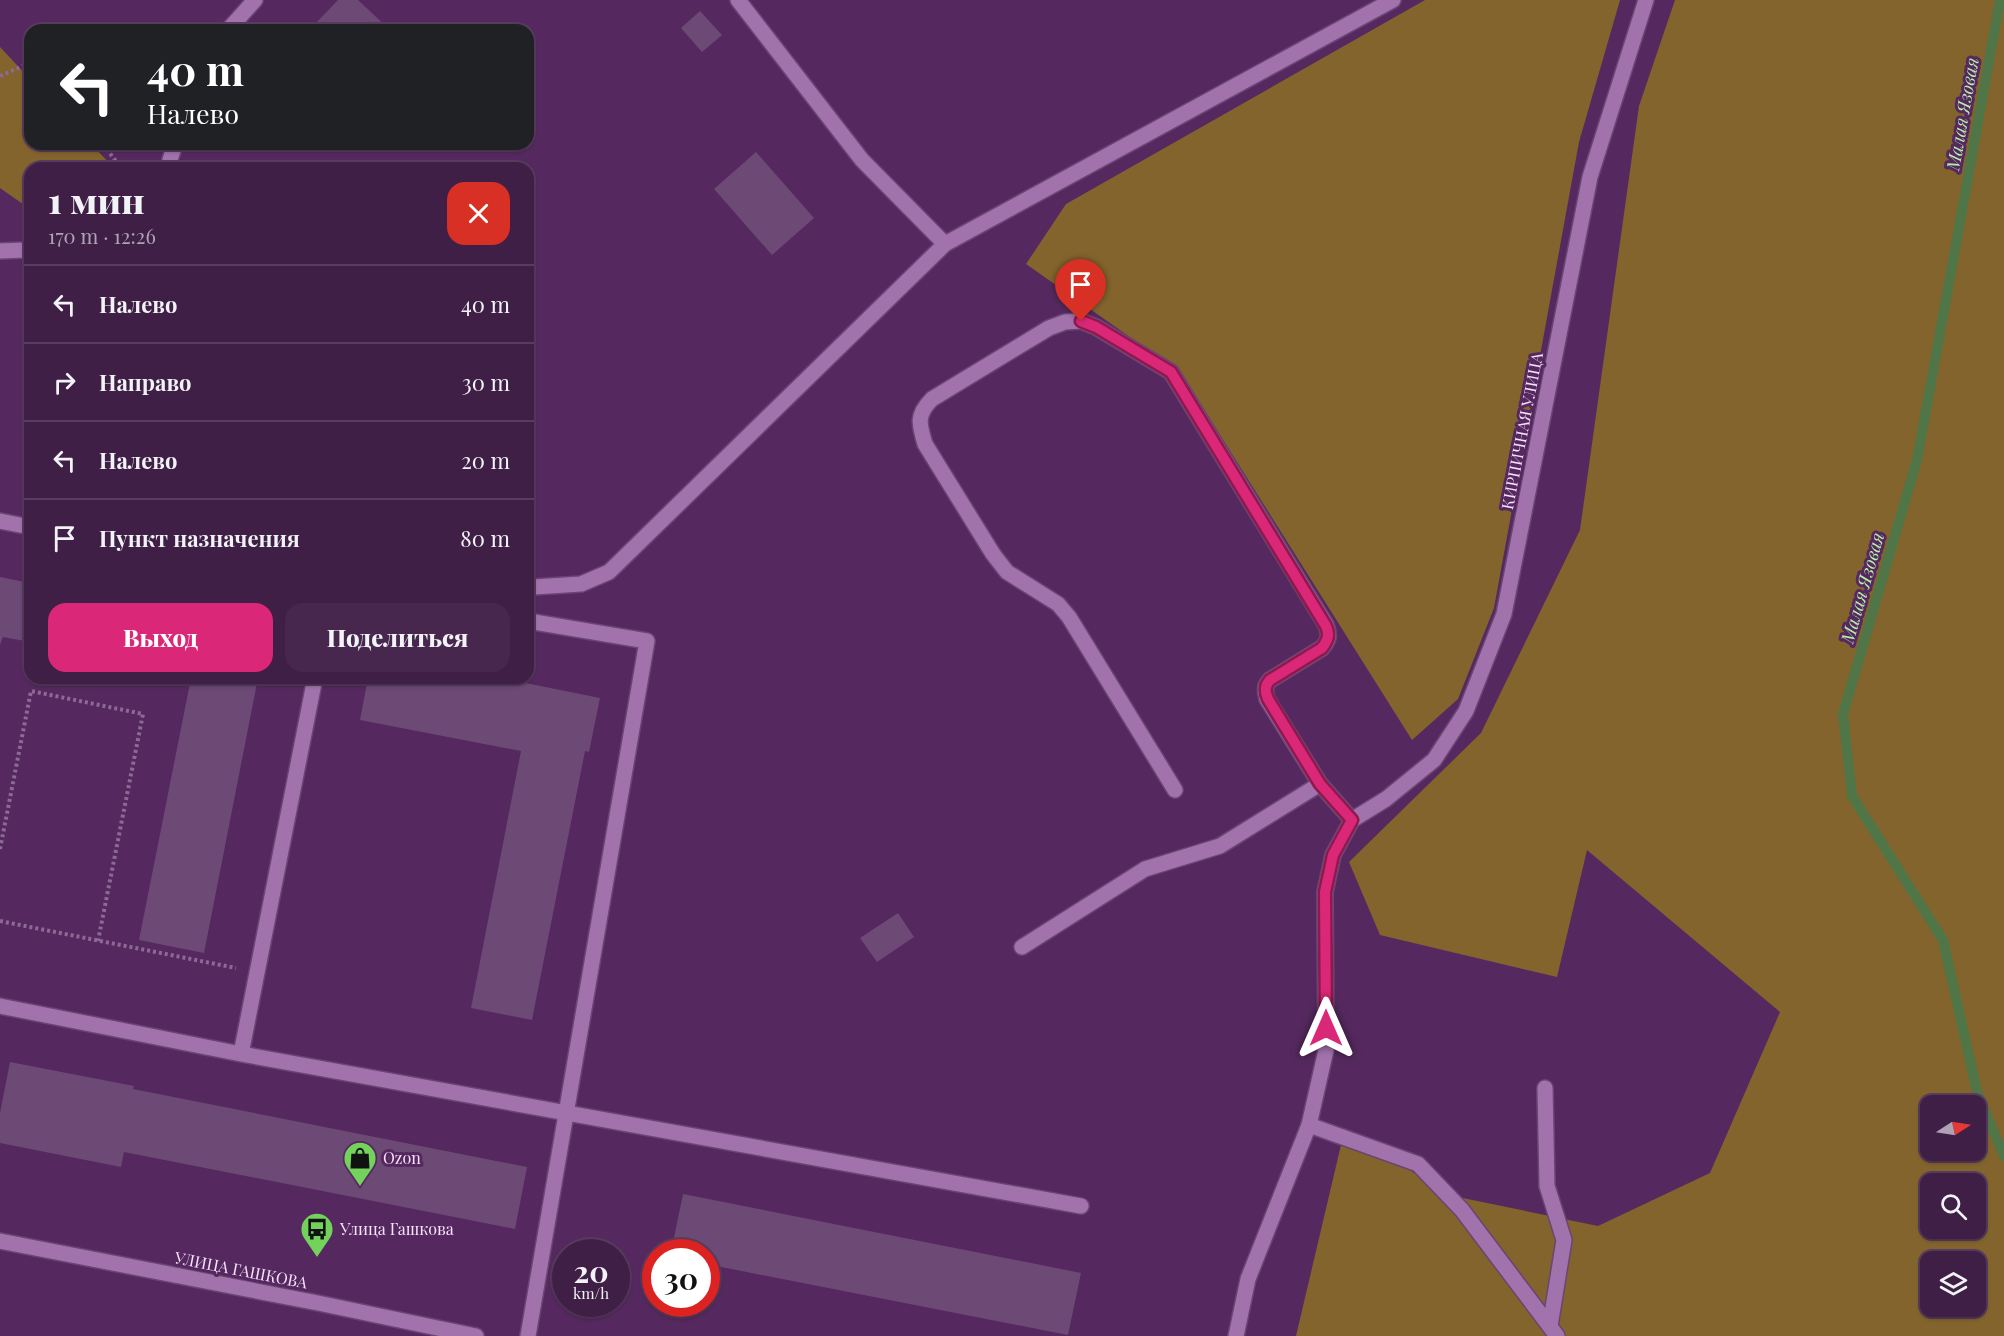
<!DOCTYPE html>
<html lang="ru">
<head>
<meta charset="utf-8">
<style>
	body { margin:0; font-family:"Playfair Display",serif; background:#47274e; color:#f1f3f6; height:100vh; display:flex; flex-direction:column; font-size:22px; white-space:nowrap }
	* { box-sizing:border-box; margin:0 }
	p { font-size:20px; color:#aea2b4 }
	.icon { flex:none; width:33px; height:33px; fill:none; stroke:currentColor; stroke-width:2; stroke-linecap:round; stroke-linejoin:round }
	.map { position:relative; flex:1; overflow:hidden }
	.side { position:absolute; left:24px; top:162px; width:510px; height:522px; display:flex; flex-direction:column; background:#401f47; border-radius:18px; box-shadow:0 2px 4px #0004,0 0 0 2px #593d60 }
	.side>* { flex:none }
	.top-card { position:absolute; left:24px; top:24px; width:510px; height:126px; border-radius:18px; box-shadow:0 2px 4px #0004,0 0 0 2px #593d60; background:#202124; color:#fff; overflow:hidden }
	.needle { width:39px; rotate:78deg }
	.controls { position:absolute; left:1920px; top:1095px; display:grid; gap:12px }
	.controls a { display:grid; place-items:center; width:66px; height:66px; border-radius:12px; background:#401f47; box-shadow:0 2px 4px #0004,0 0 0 2px #593d60; font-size:30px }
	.speed { position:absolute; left:552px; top:1239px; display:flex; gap:12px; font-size:30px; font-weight:700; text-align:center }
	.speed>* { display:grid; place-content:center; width:78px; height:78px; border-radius:50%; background:#401f47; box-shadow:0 2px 4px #0004,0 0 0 2px #593d60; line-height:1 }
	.speed small { font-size:15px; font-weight:400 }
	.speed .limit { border:9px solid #d22; background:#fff; color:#111 }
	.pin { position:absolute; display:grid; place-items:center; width:51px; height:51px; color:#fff; margin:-62px -26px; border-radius:50% 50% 50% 0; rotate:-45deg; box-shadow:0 0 6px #0007 }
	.pin .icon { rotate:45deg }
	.me { position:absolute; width:66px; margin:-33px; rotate:0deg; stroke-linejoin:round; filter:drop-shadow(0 0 4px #0008) }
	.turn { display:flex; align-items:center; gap:21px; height:126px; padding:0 24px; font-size:27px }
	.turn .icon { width:78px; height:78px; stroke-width:2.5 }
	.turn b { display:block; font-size:42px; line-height:51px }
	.round { display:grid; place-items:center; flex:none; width:63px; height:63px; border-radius:18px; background:#47274e }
	.headline { display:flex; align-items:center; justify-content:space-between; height:102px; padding:0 24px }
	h1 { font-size:36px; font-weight:800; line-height:45px }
	.button { display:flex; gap:12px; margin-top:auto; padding:12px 24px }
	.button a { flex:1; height:69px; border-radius:18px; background:#db2777; color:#fff; font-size:24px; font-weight:800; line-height:69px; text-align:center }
	.button a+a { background:#47274e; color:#f1f3f6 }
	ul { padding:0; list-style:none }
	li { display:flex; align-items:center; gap:18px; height:78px; padding:0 24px; border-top:2px solid #593d60 }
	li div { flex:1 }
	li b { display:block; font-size:22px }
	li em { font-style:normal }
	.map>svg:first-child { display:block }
	.forest { fill:#83642d; fill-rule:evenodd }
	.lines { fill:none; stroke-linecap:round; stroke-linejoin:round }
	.stream { stroke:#507648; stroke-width:10 }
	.building { fill:#6d4975 }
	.lane-casing { stroke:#6a4573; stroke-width:18 }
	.street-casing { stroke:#6a4573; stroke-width:18 }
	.path { stroke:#8d6995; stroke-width:4; stroke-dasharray:3 3; stroke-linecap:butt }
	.lane { stroke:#a272ad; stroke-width:15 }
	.street { stroke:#a272ad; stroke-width:15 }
	.route-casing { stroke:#8e194d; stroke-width:15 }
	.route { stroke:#db2777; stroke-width:10 }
	.labels { text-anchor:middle; stroke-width:6; stroke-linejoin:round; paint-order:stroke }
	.street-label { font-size:16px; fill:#f7e2fc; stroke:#55295f }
	.poi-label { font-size:16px; fill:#f7e2fc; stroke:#55295f; text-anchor:start }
	.water-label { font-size:18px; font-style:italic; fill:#b7f1a9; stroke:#55295f }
</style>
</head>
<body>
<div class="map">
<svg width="2004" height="1336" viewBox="0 0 2004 1336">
	<rect width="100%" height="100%" fill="#55295f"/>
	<path class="forest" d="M 1425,0 L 1620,0 L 1579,142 L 1494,608 L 1458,699 L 1412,740 L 1181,373 L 1026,264 L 1066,204 Z
		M 1675,0 L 2004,0 L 2004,1336 L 1296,1336 L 1345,1128 L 1448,1195 L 1598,1226 L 1710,1173 L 1780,1012 L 1587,850 L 1557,977 L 1380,935 L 1349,862 L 1481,733 L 1580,530 L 1639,106 ZM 1930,1106 L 1976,1106 L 1976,1150 L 1930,1150 ZM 1930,1184 L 1976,1184 L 1976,1228 L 1930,1228 ZM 1930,1262 L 1976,1262 L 1976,1306 L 1930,1306 Z
		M 0,47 L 30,79 L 30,144 L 91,144 L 114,168 L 30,168 L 30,209 L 0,188 Z"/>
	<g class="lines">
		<path class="stream" d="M 2000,0 L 1917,460 L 1843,714 L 1852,796 L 1943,940 L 1977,1092 L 2004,1156"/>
	</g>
	<path class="building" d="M 338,0 L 358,0 L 390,30 L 319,30 L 314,25 Z
		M 700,11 L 722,35 L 702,52 L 681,28 Z
		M 756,152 L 814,218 L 772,255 L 714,189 Z
		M 0,577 L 30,583 L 30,642 L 3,637 L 0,645 Z
		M 191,678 L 258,678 L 204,953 L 139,940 Z
		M 368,678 L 500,678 L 600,698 L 589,752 L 585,751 L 532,1020 L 471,1008 L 521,751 L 360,720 Z
		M 898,913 L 914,937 L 877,962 L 860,938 Z
		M 10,1062 L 134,1086 L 133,1089 L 527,1167 L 515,1229 L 124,1152 L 121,1167 L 0,1143 L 0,1113 Z
		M 683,1194 L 1081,1273 L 1068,1335 L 706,1264 L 706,1252 L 671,1252 Z"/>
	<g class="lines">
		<defs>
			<path id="lane" d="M 0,251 L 25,250 L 30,252
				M 0,521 L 30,527
				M 528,584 L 534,587 L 581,584 L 609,572 L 945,244 L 1393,0
				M 528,621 L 647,641 L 528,1336
				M 1175,790 L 1069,617 L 1058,604 L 1007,572 L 993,554 L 925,444 C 919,424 916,415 932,399 L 1049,328 L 1065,322 L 1081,321 L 1096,327 L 1171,372 L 1326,625 C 1330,635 1329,640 1322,648 L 1270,680 C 1264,686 1265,691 1267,699 L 1320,784 L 1352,820
				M 1022,947 L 1145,869 L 1220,846 L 1320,784
				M 0,1006 L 241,1054 L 1081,1206
				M 241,1054 L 315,678
				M 1545,1088 L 1547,1186 L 1564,1240 L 1550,1326
				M 1309,1125 L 1418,1164 L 1462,1210 L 1557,1336"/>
			<path id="street" d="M 738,0 L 862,160 L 945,244
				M 228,30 L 255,0
				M 171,168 L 170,160 L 175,144
				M 0,1241 L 318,1303 L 476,1336
				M 1236,1336 L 1248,1279 L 1309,1125 L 1326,1050 L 1325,892 L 1333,855 L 1352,820 L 1386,799 L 1434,760 L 1466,711 L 1504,614 L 1590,177 L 1646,0"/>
		</defs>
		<use href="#lane" class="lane-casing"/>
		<use href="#street" class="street-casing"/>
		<path class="path" d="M 0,76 L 30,63
			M 103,144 L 121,168
			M 0,849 L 31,691 L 143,714 L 98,941
			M 0,921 L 236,968"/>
		<use href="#lane" class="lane"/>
		<use href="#street" class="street"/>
	</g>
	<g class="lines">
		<defs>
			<path id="route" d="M 1081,321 L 1096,327 L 1171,372 L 1326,626 C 1330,635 1328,640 1322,648 L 1270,680 C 1264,686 1265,692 1268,699 L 1320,784 L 1352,820 L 1333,855 L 1325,892 L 1326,1028"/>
		</defs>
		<use href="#route" class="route-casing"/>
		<use href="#route" class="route"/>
	</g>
	<defs>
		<symbol id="shop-pin" viewBox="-11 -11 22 30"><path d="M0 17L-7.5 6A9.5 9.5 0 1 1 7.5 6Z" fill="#73d25c" stroke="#55295f"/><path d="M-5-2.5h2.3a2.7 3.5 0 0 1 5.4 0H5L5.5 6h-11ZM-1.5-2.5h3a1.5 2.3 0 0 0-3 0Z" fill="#111"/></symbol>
		<symbol id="bus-pin" viewBox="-11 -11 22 30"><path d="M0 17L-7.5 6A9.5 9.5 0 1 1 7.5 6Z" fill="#73d25c" stroke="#55295f"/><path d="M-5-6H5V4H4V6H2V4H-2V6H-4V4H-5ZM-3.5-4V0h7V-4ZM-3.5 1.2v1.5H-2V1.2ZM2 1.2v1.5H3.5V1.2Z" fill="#111"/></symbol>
	</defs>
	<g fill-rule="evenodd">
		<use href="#shop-pin" x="341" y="1139" width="38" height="52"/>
		<use href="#bus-pin" x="298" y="1210" width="38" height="52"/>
	</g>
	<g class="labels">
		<g class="street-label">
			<text transform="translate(1522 431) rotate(-79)" y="6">КИРПИЧНАЯ УЛИЦА</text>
			<text transform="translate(241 1270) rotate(11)" y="6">УЛИЦА ГАШКОВА</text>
		</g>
		<g class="poi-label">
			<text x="383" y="1164">Ozon</text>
			<text x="340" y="1235">Улица Гашкова</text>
		</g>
		<g class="water-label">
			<text transform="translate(1963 114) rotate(-80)" y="6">Малая Язовая</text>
			<text transform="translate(1863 588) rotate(-74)" y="6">Малая Язовая</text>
		</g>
	</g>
</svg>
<div class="controls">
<a><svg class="needle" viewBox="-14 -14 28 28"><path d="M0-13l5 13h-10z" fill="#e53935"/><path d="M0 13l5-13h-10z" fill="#aea2b4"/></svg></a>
<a><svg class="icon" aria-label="search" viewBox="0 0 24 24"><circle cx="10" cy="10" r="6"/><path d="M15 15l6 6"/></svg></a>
<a><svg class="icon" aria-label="layers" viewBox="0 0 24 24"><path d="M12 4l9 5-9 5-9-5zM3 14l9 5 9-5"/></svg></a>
</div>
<div class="speed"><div>20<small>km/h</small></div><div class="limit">30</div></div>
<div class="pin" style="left:1081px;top:321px;background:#d93025"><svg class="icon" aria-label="arrive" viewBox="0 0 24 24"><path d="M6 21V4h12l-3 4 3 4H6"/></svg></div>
<svg class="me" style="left:1326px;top:1028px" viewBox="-20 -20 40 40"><path d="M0-17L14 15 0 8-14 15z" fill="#db2777" stroke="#fff" stroke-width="4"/></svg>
<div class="top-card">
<div class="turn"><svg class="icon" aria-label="left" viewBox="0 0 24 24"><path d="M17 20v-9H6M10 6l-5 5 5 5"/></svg><div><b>40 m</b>Налево</div></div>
</div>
<section class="side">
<div class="headline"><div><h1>1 мин</h1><p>170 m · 12:26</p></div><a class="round" style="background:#d93025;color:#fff"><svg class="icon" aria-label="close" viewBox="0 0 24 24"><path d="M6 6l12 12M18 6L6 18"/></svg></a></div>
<ul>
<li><svg class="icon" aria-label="left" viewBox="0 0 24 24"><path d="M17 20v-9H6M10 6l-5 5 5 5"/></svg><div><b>Налево</b></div><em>40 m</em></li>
<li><svg class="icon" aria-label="right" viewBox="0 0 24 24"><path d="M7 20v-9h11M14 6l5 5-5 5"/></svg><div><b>Направо</b></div><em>30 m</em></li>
<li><svg class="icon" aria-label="left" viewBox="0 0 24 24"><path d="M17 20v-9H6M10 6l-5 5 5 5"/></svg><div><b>Налево</b></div><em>20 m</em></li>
<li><svg class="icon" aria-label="arrive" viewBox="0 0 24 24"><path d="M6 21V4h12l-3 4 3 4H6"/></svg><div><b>Пункт назначения</b></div><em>80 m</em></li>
</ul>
<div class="button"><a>Выход</a><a>Поделиться</a></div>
</section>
</div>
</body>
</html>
